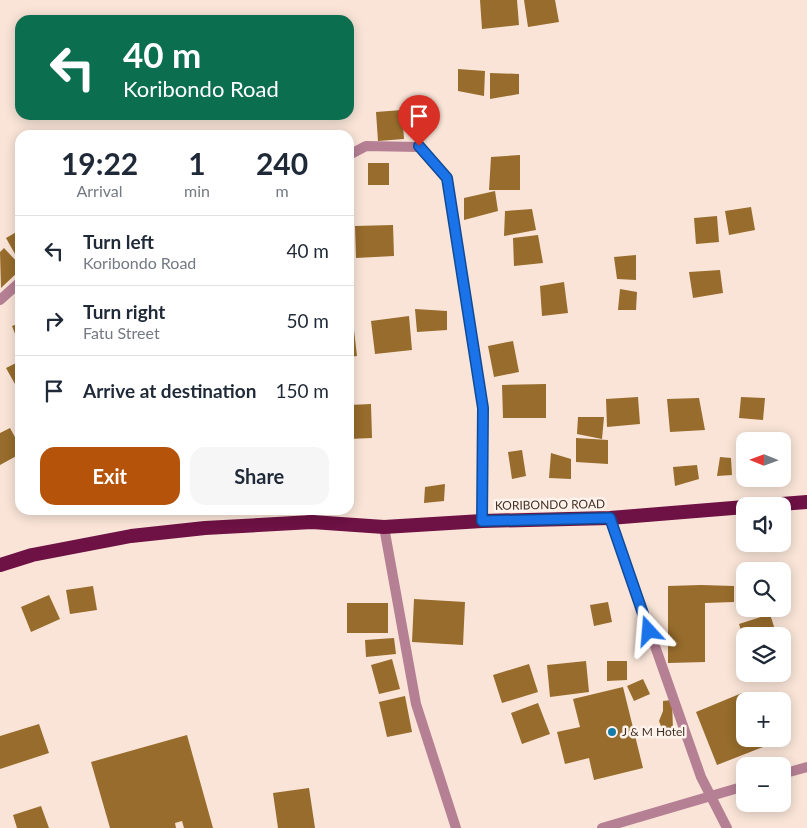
<!DOCTYPE html>
<html lang="en">
<head>
<meta charset="utf-8">
<style>
	body { margin:0; font-family:Lato,sans-serif; background:#f6f6f7; color:#1f2937; height:100vh; display:flex; flex-direction:column; font-size:19px; white-space:nowrap }
	* { box-sizing:border-box; margin:0 }
	p { font-size:16px; color:#747a83 }
	.icon { flex:none; width:28px; height:28px; fill:none; stroke:currentColor; stroke-width:2; stroke-linecap:round; stroke-linejoin:round }
	.map { position:relative; flex:1; overflow:hidden }
	.sheet { position:absolute; left:15px; top:130px; width:339px; height:385px; display:flex; flex-direction:column; background:#fff; border-radius:15px; box-shadow:0 2px 12px #0003 }
	.sheet>* { flex:none }
	.banner { position:absolute; left:15px; top:15px; width:339px; height:105px; border-radius:15px; box-shadow:0 2px 12px #0003; background:#0b6e4f; color:#fff; overflow:hidden }
	.needle { width:32px; rotate:271deg }
	.tools { position:absolute; left:736px; top:432px; display:grid; gap:10px }
	.tools a { display:grid; place-items:center; width:55px; height:55px; border-radius:10px; background:#fff; box-shadow:0 2px 12px #0003; font-size:25px }
	.pin { position:absolute; display:grid; place-items:center; width:42px; height:42px; color:#fff; margin:-51px -21px; border-radius:50% 50% 50% 0; rotate:-45deg; box-shadow:0 0 5px #0007 }
	.pin .icon { rotate:45deg }
	.me { position:absolute; width:55px; margin:-28px; rotate:341deg; stroke-linejoin:round; filter:drop-shadow(0 0 4px #0008) }
	.turn { display:flex; align-items:center; gap:18px; height:105px; padding:0 25px; font-size:22px }
	.turn .icon { width:65px; height:65px; stroke-width:2.5 }
	.turn b { display:block; font-size:35px; line-height:42px }
	.eta { display:flex; justify-content:space-evenly; align-items:center; height:85px; text-align:center }
	.eta b { font-size:30px; font-weight:700; line-height:35px }
	.button { display:flex; gap:10px; margin-top:auto; padding:10px 25px }
	.button a { flex:1; height:58px; border-radius:15px; background:#b45309; color:#fff; font-size:20px; font-weight:700; line-height:58px; text-align:center }
	.button a+a { background:#f6f6f7; color:#1f2937 }
	ul { padding:0; list-style:none }
	li { display:flex; align-items:center; gap:15px; height:70px; padding:0 25px; border-top:1px solid #e0e1e3 }
	li div { flex:1 }
	li b { display:block; font-size:19px }
	li em { font-style:normal }
	.map>svg:first-child { display:block }
	.building { fill:#976c2c }
	.lines { fill:none; stroke-linecap:round; stroke-linejoin:round }
	.minor { stroke:#b57f94; stroke-width:10 }
	.trunk { stroke:#6e1144; stroke-width:14 }
	.route-casing { stroke:#114b97; stroke-width:12 }
	.route { stroke:#1a73e8; stroke-width:9 }
	.poi-dot { fill:#177ba7; stroke:#fef3ed; stroke-width:2 }
	.labels { text-anchor:middle; stroke-width:5; stroke-linejoin:round; paint-order:stroke }
	.street-label { font-size:12px; fill:#453124; stroke:#fef3ed }
	.poi-label { font-size:12px; fill:#453124; stroke:#fef3ed; text-anchor:start }
</style>
</head>
<body>
<div class="map">
<svg width="807" height="828" viewBox="0 0 807 828">
	<rect width="100%" height="100%" fill="#f9e4d7"/>
	<path class="building" d="M 480,0 L 517,0 L 519,25 L 482,29 Z
		M 524,0 L 555,0 L 559,22 L 528,27 Z
		M 458,69 L 485,71 L 484,96 L 458,91 Z
		M 490,73 L 519,74 L 519,94 L 490,99 Z
		M 402,110 L 404,139 L 378,141 L 376,112 Z
		M 520,155 L 520,190 L 489,190 L 491,157 Z
		M 368,163 L 389,163 L 389,185 L 368,185 Z
		M 495,191 L 498,211 L 464,220 L 464,198 Z
		M 751,207 L 755,230 L 729,235 L 725,211 Z
		M 532,209 L 536,230 L 504,236 L 505,211 Z
		M 717,216 L 719,242 L 696,244 L 694,218 Z
		M 393,225 L 394,256 L 356,258 L 355,226 Z
		M 20,230 L 20,263 L 6,238 Z
		M 538,235 L 543,263 L 514,266 L 513,238 Z
		M 4,248 L 20,265 L 20,270 L 1,288 L 0,252 Z
		M 636,255 L 636,280 L 617,279 L 614,257 Z
		M 720,270 L 723,293 L 693,298 L 689,272 Z
		M 564,282 L 568,313 L 542,316 L 540,286 Z
		M 620,289 L 637,292 L 636,310 L 618,310 Z
		M 415,309 L 447,311 L 447,330 L 417,332 Z
		M 349,313 L 352,313 L 357,356 L 349,357 Z
		M 409,316 L 412,350 L 375,354 L 371,321 Z
		M 20,323 L 20,347 L 12,326 Z
		M 513,341 L 519,372 L 494,377 L 488,346 Z
		M 20,361 L 20,393 L 6,368 Z
		M 546,384 L 546,418 L 503,418 L 502,385 Z
		M 638,397 L 640,424 L 607,427 L 606,399 Z
		M 741,397 L 765,398 L 763,420 L 739,418 Z
		M 699,398 L 705,430 L 670,432 L 667,399 Z
		M 371,404 L 372,438 L 349,439 L 349,405 Z
		M 578,417 L 604,417 L 602,439 L 577,434 Z
		M 10,428 L 20,446 L 20,454 L 0,465 L 0,433 Z
		M 576,438 L 608,440 L 608,464 L 576,462 Z
		M 522,450 L 526,476 L 512,479 L 508,452 Z
		M 551,453 L 571,459 L 571,479 L 549,478 Z
		M 720,457 L 731,458 L 732,475 L 717,476 Z
		M 697,465 L 699,479 L 675,486 L 673,467 Z
		M 445,484 L 444,501 L 424,503 L 425,487 Z
		M 93,510 L 118,510 L 118,513 L 93,512 Z
		M 701,585 L 734,586 L 734,602 L 705,603 L 705,662 L 668,663 L 668,586 Z
		M 93,586 L 97,610 L 70,614 L 66,590 Z
		M 49,595 L 60,619 L 31,632 L 21,607 Z
		M 414,599 L 465,602 L 463,645 L 412,642 Z
		M 608,602 L 612,622 L 594,626 L 590,605 Z
		M 347,603 L 388,603 L 388,633 L 347,633 Z
		M 770,614 L 777,636 L 745,636 L 745,642 L 739,624 Z
		M 394,638 L 396,654 L 366,657 L 365,640 Z
		M 392,659 L 400,689 L 379,694 L 371,665 Z
		M 586,661 L 589,692 L 550,697 L 547,665 Z
		M 607,661 L 627,661 L 627,680 L 607,681 Z
		M 529,664 L 538,692 L 502,703 L 493,675 Z
		M 643,679 L 650,694 L 634,701 L 627,686 Z
		M 623,687 L 643,768 L 594,780 L 589,758 L 565,764 L 557,732 L 580,727 L 573,699 Z
		M 742,693 L 745,701 L 745,739 L 760,739 L 763,747 L 717,765 L 696,712 Z
		M 405,696 L 412,732 L 387,737 L 379,702 Z
		M 672,700 L 673,730 L 663,731 L 659,721 L 663,711 L 663,701 Z
		M 538,703 L 550,734 L 522,744 L 511,713 Z
		M 39,724 L 49,753 L 0,769 L 0,736 Z
		M 187,735 L 213,828 L 184,828 L 182,821 L 175,823 L 176,828 L 110,828 L 91,762 Z
		M 309,788 L 315,828 L 278,828 L 273,793 Z
		M 41,806 L 49,828 L 17,828 L 13,815 Z"/>
	<g class="lines">
		<path class="minor" d="M 349,155 L 366,146 L 419,147 L 447,178 L 483,408 L 482,521
			M 0,300 L 20,282
			M 311,510 L 312,522
			M 610,518 L 701,777 L 727,828
			M 384,527 L 416,704 L 456,828
			M 782,774 L 807,767
			M 602,828 L 745,786"/>
		<path class="trunk" d="M 754,506 L 807,502
			M 0,565 L 32,555 L 131,536 L 205,528 L 312,522 L 384,527 L 482,521 L 610,518 L 745,507"/>
	</g>
	<g class="lines">
		<defs>
			<path id="route" d="M 419,146 L 447,178 L 483,408 L 482,521 L 610,518 L 649,631"/>
		</defs>
		<use href="#route" class="route-casing"/>
		<use href="#route" class="route"/>
	</g>
	<circle class="poi-dot" cx="612" cy="732" r="5"/>
	<g class="labels">
		<g class="street-label">
			<text transform="translate(550 505) rotate(-1)" y="4">KORIBONDO ROAD</text>
		</g>
		<g class="poi-label">
			<text x="622" y="736">J &amp; M Hotel</text>
		</g>
	</g>
</svg>
<div class="tools">
<a><svg class="needle" viewBox="-14 -14 28 28"><path d="M0-13l5 13h-10z" fill="#e53935"/><path d="M0 13l5-13h-10z" fill="#747a83"/></svg></a>
<a><svg class="icon" aria-label="sound" viewBox="0 0 24 24"><path d="M4 9h4l5-4v14l-5-4H4zM17 9q2 3 0 6"/></svg></a>
<a><svg class="icon" aria-label="search" viewBox="0 0 24 24"><circle cx="10" cy="10" r="6"/><path d="M15 15l6 6"/></svg></a>
<a><svg class="icon" aria-label="layers" viewBox="0 0 24 24"><path d="M12 4l9 5-9 5-9-5zM3 14l9 5 9-5"/></svg></a>
<a>+</a>
<a>−</a>
</div>
<div class="pin" style="left:419px;top:146px;background:#d93025"><svg class="icon" aria-label="arrive" viewBox="0 0 24 24"><path d="M6 21V4h12l-3 4 3 4H6"/></svg></div>
<svg class="me" style="left:649px;top:631px" viewBox="-20 -20 40 40"><path d="M0-17L14 15 0 8-14 15z" fill="#1a73e8" stroke="#fff" stroke-width="4"/></svg>
<div class="banner">
<div class="turn"><svg class="icon" aria-label="left" viewBox="0 0 24 24"><path d="M17 20v-9H6M10 6l-5 5 5 5"/></svg><div><b>40 m</b>Koribondo Road</div></div>
</div>
<section class="sheet">
<div class="eta">
<div><b>19:22</b><p>Arrival</p></div>
<div><b>1</b><p>min</p></div>
<div><b>240</b><p>m</p></div>
</div>
<ul>
<li><svg class="icon" aria-label="left" viewBox="0 0 24 24"><path d="M17 20v-9H6M10 6l-5 5 5 5"/></svg><div><b>Turn left</b><p>Koribondo Road</p></div><em>40 m</em></li>
<li><svg class="icon" aria-label="right" viewBox="0 0 24 24"><path d="M7 20v-9h11M14 6l5 5-5 5"/></svg><div><b>Turn right</b><p>Fatu Street</p></div><em>50 m</em></li>
<li><svg class="icon" aria-label="arrive" viewBox="0 0 24 24"><path d="M6 21V4h12l-3 4 3 4H6"/></svg><div><b>Arrive at destination</b></div><em>150 m</em></li>
</ul>
<div class="button"><a>Exit</a><a>Share</a></div>
</section>
</div>
</body>
</html>
